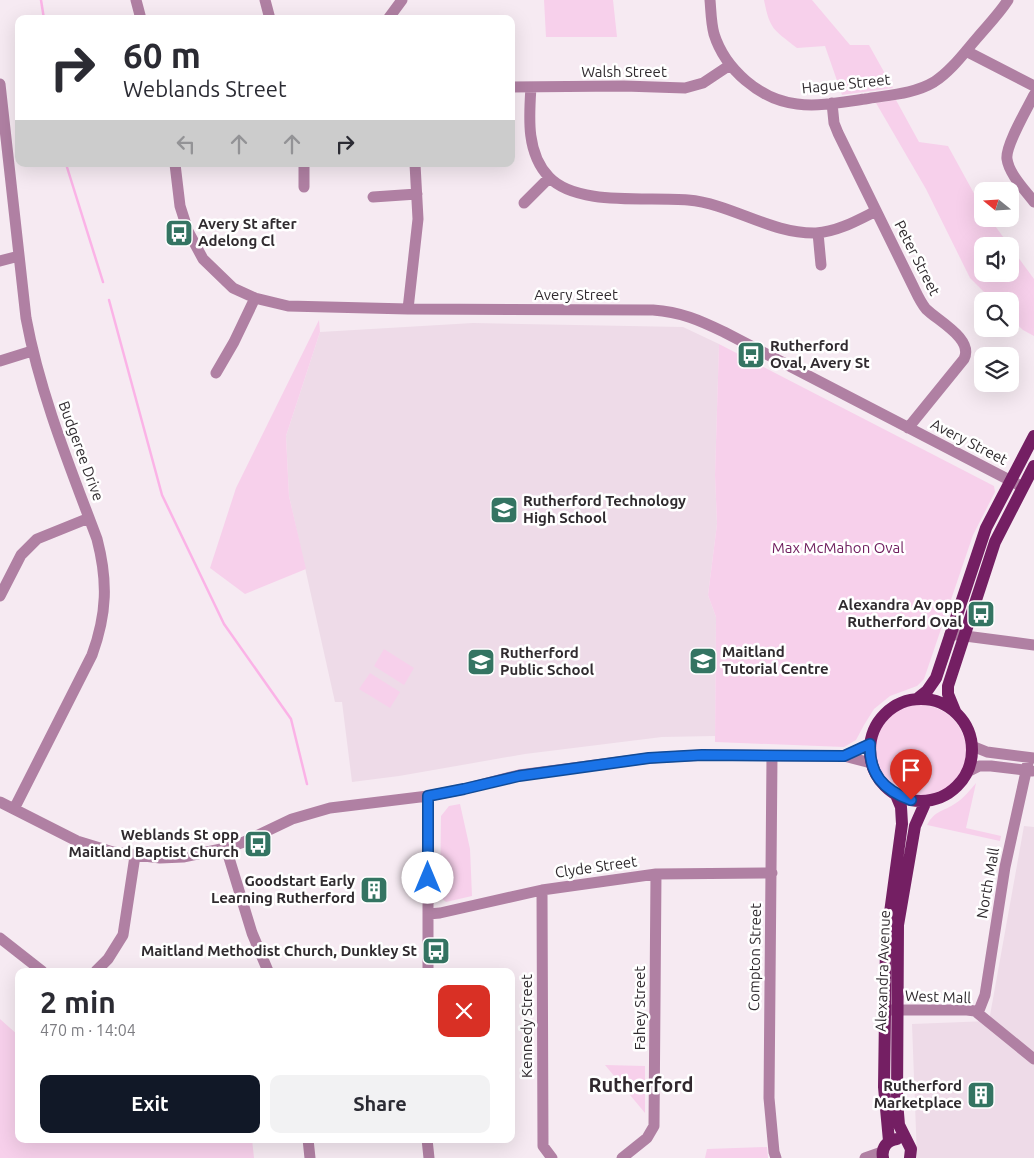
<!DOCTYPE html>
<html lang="en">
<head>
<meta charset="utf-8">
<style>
	body { margin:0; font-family:Ubuntu,sans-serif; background:#f2f2f3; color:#2b2b33; height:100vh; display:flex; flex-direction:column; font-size:19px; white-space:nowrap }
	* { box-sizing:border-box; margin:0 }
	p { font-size:16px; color:#7c7c81 }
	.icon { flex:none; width:28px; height:28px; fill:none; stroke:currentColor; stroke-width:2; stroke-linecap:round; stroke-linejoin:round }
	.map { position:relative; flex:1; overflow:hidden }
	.side { position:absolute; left:15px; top:968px; width:500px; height:175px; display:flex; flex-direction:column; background:#fff; border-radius:10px; box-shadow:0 5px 20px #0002 }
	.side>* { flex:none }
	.top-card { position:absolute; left:15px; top:15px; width:500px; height:152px; border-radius:10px; box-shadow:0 5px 20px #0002; background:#fff; color:#2b2b33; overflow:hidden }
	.needle { width:32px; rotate:288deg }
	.controls { position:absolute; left:974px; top:182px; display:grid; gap:10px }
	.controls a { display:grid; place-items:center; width:45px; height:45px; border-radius:10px; background:#fff; box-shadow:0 5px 20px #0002; font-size:25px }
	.pin { position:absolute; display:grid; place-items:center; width:42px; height:42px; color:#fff; margin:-51px -21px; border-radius:50% 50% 50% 0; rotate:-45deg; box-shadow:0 0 5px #0007 }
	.pin .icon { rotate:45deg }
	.me { position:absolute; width:55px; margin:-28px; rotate:0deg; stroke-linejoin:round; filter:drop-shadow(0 0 4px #0008) }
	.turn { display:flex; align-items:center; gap:18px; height:105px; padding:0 25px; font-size:22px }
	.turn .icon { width:65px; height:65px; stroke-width:2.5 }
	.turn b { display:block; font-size:35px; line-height:42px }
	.lanes { display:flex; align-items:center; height:48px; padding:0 25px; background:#0003; justify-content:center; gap:25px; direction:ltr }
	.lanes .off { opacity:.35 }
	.round { display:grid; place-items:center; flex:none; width:52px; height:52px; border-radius:10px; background:#f2f2f3 }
	.summary { display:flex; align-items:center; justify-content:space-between; height:85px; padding:0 25px }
	h1 { font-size:30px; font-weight:700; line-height:38px }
	.action { display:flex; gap:10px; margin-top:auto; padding:10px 25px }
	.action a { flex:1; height:58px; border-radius:10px; background:#111827; color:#fff; font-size:20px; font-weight:700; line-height:58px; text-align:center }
	.action a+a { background:#f2f2f3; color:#2b2b33 }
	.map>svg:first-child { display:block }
	.built { fill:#eedbe8 }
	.green { fill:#f7d0eb; fill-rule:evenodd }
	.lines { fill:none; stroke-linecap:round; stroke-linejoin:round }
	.stream { stroke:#fbb3e7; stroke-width:2.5 }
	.minor { stroke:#b080a3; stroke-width:11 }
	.major { stroke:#741f63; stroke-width:12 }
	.route-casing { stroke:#114b97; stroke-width:12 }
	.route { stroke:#1a73e8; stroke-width:9 }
	.labels { text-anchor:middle; stroke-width:5; stroke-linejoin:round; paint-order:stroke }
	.street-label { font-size:15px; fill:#302b2f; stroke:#fff }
	.poi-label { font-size:15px; font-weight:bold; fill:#302b2f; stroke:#fff; text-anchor:start }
	.park-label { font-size:15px; fill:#6e1c5d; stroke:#fff }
	.district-label { font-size:20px; font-weight:bold; fill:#31282e; stroke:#fff }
</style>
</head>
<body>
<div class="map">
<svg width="1034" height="1158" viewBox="0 0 1034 1158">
	<rect width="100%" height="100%" fill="#f6eaf2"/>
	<path class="built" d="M 473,323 L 683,327 L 719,344 L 715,475 L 717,524 L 708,595 L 716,617 L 715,736 L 662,737 L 525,754 L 399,776 L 352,782 L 342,702 L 335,702 L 289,496 L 286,436 L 320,332 Z
		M 1024,826 L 1034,827 L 1034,1158 L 917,1158 L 912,1024 L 989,1021 Z"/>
	<path class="green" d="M 544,0 L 613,0 L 617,37 L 546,37 Z
		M 764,0 L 812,0 L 850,45 L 869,45 L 893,88 L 842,95 L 825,46 L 797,48 C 773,29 770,30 764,0 Z
		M 896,100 L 919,142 L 948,146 L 982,208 L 982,219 L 990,219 L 1034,279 L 1034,336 L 1023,330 L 1010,318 L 1010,301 L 993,301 L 970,278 L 926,189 L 876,103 ZM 982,246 L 1010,246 L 1010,274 L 982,274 Z
		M 319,320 L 320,332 L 286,436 L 289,496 L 306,569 L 245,594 L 210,568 L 236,488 Z
		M 719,344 L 994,486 L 995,492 L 973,535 L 924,679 L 917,686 L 890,696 L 874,709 L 864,725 L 856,740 L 844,747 L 715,742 L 716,617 L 708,595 L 717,524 L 715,475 Z
		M 384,649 L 414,668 L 404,685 L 374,666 Z
		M 370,673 L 400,692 L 390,708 L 359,689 Z
		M874 751a46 46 0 1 1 92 0a46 46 0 1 1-92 0Z
		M 976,783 L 966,828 L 1001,836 L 1000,841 L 927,825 C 935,810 943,812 956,803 C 964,798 970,790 976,783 Z
		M 460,804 L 470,849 L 472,896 L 446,902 L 440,897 L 441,816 L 449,806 Z
		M 0,1019 L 19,1036 L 19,1139 L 252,1139 L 254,1158 L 0,1158 Z
		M 605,1065 L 645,1066 L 645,1113 Z
		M 767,1147 L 768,1158 L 705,1158 L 707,1149 Z"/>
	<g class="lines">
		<path class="stream" d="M 41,0 L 44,19
			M 66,164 L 103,282
			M 109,300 L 162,495 L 224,624 L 291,719 L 307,784"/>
		<path class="minor" d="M 136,0 L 141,19
			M 265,0 L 270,19
			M 710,0 C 711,11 711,23 714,34 C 725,69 760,100 797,104 C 819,107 843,102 865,99 C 888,95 914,94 934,82 C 951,71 964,53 977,38 C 987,26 999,14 1008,0
			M 388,19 L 402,0
			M 966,51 L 1034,86
			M 0,84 L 26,318 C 40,394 70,467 97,539 C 108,581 107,614 92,655 L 14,809
			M 511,87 L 624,86 L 685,88 L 703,83 L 730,65
			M 531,87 C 529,117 526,153 549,177 C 577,207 650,196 688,200 C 733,204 770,234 816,233 C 837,232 858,220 876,211
			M 1034,95 C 1027,109 1005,146 1007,159 C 1009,174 1025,190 1034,202
			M 832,103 L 834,123 L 838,133 L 912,284 C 916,292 920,302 926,309 C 938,321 974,339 964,359 L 908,428
			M 175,164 L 180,206 L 188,231 L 203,259 L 233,288 L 255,298 L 288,306 L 408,309 L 653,310 C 681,312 699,320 724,332 L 1019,485
			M 304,164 L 304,187
			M 373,197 L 417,194
			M 524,203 L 549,178
			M 818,233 L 821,265
			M 0,261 L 19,256
			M 408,309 L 418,219 L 415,164
			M 0,361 L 32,351
			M 216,373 L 234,342 L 255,298
			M 0,596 L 21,555 L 37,539 L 89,518
			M 950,634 L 1034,645
			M 972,746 L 987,752 L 1034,758
			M 772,756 L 769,1098 L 774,1152 L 776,1158
			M 844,756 L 870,744
			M 967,772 L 979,766 L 991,766 L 1032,771
			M 428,796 L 428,971
			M 0,802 L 77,841 L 113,852 L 160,858 L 183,857 L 226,848 L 244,842 L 292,819 L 330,808 L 428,796 L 464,789 L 519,775 L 649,758 L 702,755 L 844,756 L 871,763
			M 226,848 L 252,933 L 268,971
			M 542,890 L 543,1146 L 552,1158
			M 428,914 L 440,913 L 542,890 L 656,874 L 772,873
			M 0,938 L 42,971
			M 96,971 L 108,959 L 123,935 L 135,856
			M 889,1010 L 967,1010 L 975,1011 L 1034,1059
			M 978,1013 L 985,995 L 1005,867 L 1029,758
			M 308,1139 L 310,1158
			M 427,1139 L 429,1158
			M 622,1158 L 647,1138 L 654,1126 L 656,874
			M 865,1158 L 882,1152"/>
		<path class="major" d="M870 750a51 51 0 1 1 102 0a51 51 0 1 1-102 0Z
			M 917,699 L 927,691 L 936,678 L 986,528 L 1034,436
			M 955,711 L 948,694 L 948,686 L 995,542 L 1034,466
			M 889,1141 L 884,1087 L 886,942 L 902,824 L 901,807 L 896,795
			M 883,1158 C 881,1148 887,1140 897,1139
			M 910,1158 L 911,1149 L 899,1125 L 897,1101 L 898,925 L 915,826 L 926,801"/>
	</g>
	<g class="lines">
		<defs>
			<path id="route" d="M 428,878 L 428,796 L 464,789 L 519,776 L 649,758 L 702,755 L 844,756 L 870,744 C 869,774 883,790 911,800"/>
		</defs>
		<use href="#route" class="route-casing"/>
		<use href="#route" class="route"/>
	</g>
	<defs>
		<symbol id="bus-square" viewBox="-11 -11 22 22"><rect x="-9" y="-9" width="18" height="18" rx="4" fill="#347462" stroke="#fff"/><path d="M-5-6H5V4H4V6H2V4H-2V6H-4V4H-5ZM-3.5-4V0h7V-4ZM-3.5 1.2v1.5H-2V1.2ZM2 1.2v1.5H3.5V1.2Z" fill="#fff"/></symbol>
		<symbol id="school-square" viewBox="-11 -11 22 22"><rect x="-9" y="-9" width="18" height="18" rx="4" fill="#347462" stroke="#fff"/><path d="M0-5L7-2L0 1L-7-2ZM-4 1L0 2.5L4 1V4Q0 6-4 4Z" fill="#fff"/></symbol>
		<symbol id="building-square" viewBox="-11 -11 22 22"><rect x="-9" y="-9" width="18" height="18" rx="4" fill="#347462" stroke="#fff"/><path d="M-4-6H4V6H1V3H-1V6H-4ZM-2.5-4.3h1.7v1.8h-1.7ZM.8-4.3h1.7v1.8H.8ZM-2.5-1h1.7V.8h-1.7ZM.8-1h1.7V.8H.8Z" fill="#fff"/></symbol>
	</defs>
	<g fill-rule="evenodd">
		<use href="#bus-square" x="163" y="217" width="32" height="32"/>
		<use href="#bus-square" x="735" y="339" width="32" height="32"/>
		<use href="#school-square" x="488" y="494" width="32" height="32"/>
		<use href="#bus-square" x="965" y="598" width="32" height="32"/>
		<use href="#school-square" x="687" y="645" width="32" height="32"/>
		<use href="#school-square" x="465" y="646" width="32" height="32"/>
		<use href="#bus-square" x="242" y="828" width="32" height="32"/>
		<use href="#building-square" x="358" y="874" width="32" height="32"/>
		<use href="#bus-square" x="420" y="935" width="32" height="32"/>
		<use href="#building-square" x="965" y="1079" width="32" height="32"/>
	</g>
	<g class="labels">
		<g class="street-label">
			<text x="624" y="77">Walsh Street</text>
			<text transform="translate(846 84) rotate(-6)" y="5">Hague Street</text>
			<text transform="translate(917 258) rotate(63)" y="5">Peter Street</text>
			<text x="576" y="300">Avery Street</text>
			<text transform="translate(969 442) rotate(27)" y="5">Avery Street</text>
			<text transform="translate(81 451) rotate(70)" y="5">Budgeree Drive</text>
			<text transform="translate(596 867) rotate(-8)" y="5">Clyde Street</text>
			<text transform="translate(988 883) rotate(-80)" y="5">North Mall</text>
			<text transform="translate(755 957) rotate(-89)" y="5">Compton Street</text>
			<text transform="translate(883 971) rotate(-88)" y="5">Alexandra Avenue</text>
			<text transform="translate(938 997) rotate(2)" y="5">West Mall</text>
			<text transform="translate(640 1008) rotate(-90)" y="5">Fahey Street</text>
			<text transform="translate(527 1026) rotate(-90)" y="5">Kennedy Street</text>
		</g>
		<g class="poi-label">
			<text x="198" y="229">Avery St after<tspan x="198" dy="17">Adelong Cl</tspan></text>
			<text x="770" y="351">Rutherford<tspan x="770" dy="17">Oval, Avery St</tspan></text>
			<text x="523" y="506">Rutherford Technology<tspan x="523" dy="17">High School</tspan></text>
			<text x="962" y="610" text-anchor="end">Alexandra Av opp<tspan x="962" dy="17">Rutherford Oval</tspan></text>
			<text x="722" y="657">Maitland<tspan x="722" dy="17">Tutorial Centre</tspan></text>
			<text x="500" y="658">Rutherford<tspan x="500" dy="17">Public School</tspan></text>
			<text x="239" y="840" text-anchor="end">Weblands St opp<tspan x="239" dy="17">Maitland Baptist Church</tspan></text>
			<text x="355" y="886" text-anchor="end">Goodstart Early<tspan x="355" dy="17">Learning Rutherford</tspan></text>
			<text x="417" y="956" text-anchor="end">Maitland Methodist Church, Dunkley St</text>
			<text x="962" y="1091" text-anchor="end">Rutherford<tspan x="962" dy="17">Marketplace</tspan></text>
		</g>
		<g class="park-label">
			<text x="838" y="553">Max McMahon Oval</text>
		</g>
		<g class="district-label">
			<text x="641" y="1092">Rutherford</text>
		</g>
	</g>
</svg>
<div class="controls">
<a><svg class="needle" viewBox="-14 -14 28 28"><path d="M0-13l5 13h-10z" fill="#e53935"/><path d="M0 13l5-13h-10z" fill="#7c7c81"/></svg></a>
<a><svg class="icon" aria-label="sound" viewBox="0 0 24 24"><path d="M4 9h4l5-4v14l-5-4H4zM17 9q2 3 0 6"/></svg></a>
<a><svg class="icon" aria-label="search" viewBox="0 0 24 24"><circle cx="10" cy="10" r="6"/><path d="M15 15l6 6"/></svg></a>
<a><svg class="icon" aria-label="layers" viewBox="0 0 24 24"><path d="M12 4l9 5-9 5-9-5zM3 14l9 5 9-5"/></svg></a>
</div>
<div class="pin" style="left:911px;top:800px;background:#d93025"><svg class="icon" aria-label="arrive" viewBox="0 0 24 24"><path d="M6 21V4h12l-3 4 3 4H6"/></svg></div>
<svg class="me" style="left:428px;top:878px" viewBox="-20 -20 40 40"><circle r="19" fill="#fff"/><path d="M0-13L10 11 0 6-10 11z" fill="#1a73e8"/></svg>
<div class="top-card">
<div class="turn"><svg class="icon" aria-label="right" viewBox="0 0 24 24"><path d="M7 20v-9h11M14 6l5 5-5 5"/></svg><div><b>60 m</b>Weblands Street</div></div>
<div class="lanes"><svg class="icon off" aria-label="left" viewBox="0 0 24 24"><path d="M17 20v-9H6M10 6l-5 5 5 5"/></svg><svg class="icon off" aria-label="ahead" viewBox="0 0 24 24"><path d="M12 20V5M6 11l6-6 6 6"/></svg><svg class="icon off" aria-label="ahead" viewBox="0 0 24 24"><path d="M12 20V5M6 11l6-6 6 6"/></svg><svg class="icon" aria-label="right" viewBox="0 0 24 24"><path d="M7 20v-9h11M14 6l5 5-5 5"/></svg></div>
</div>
<section class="side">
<div class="summary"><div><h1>2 min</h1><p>470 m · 14:04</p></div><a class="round" style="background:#d93025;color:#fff"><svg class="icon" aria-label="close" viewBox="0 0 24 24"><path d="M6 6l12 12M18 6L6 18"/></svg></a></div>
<div class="action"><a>Exit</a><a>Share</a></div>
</section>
</div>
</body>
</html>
